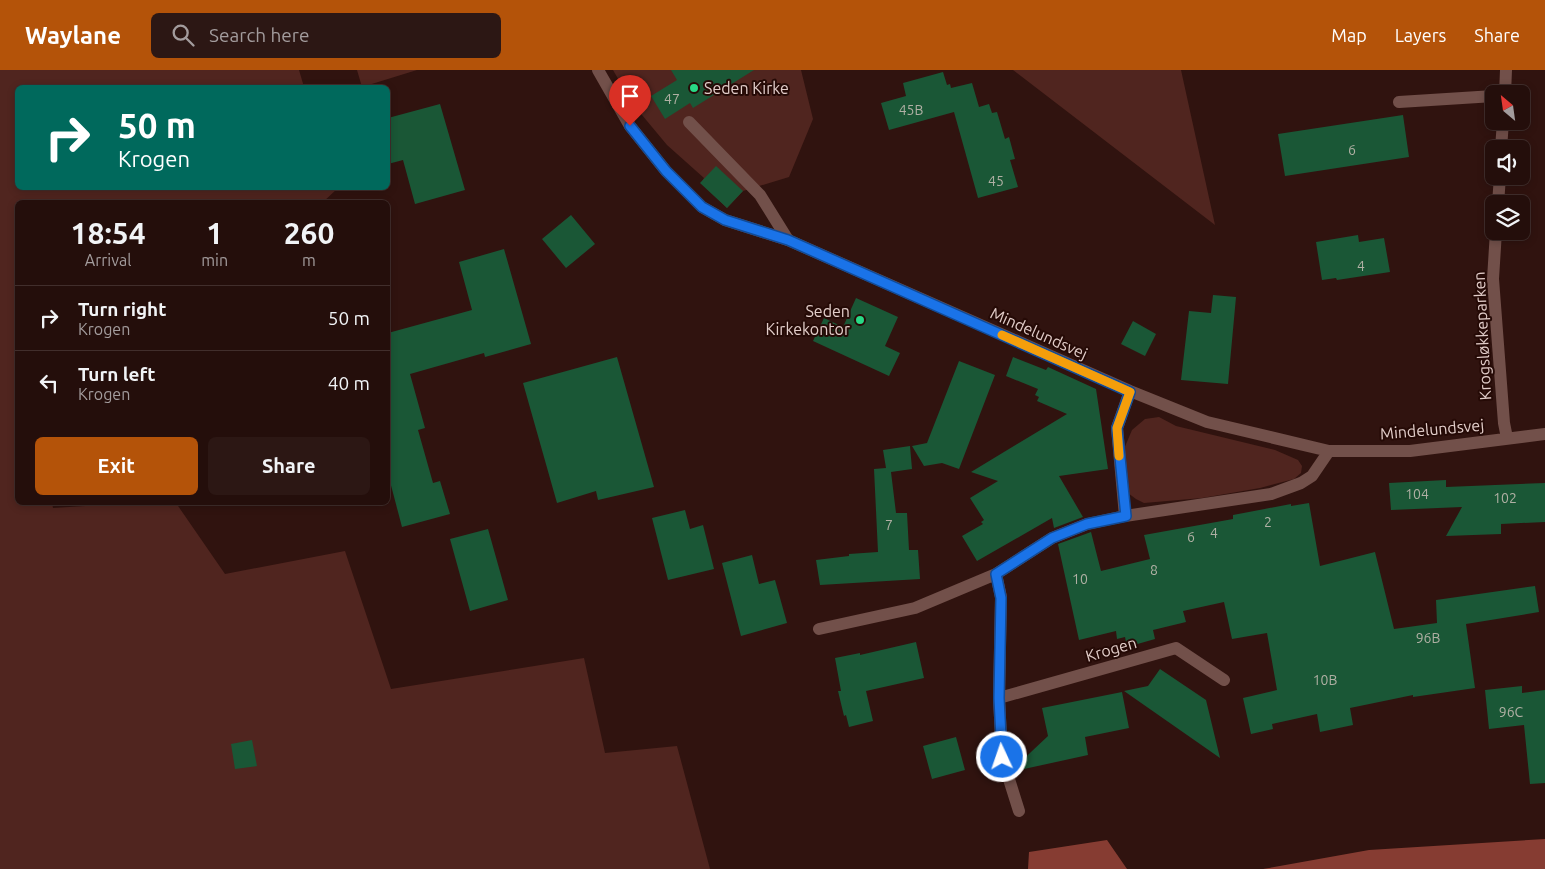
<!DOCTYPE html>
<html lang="en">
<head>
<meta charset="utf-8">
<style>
	body { margin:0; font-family:Ubuntu,sans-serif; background:#2c1714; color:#f1f3f6; height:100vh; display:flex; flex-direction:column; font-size:19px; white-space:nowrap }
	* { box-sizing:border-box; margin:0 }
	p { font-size:16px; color:#a39c9d }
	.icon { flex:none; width:28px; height:28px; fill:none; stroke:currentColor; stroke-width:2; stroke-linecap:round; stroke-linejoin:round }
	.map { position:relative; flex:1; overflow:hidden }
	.drawer { position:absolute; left:15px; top:130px; width:375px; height:305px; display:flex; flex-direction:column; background:#240e0b; border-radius:8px; box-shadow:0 2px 8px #0003,0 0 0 1px #412e2c }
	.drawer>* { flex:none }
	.hud { position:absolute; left:15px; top:15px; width:375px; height:105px; border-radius:8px; box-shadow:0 2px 8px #0003,0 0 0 1px #412e2c; background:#00695c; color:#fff; overflow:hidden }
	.needle { width:32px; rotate:331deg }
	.tools { position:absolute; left:1485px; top:15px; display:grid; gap:10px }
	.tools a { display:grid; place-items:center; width:45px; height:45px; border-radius:8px; background:#240e0b; box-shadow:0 2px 8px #0003,0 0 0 1px #412e2c; font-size:25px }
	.pin { position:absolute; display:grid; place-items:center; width:42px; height:42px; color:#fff; margin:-51px -21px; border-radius:50% 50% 50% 0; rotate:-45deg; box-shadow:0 0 5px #0007 }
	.pin .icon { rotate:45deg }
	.me { position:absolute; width:55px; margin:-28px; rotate:357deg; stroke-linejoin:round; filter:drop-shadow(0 0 4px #0008) }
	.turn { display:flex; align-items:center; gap:18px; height:105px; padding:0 20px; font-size:22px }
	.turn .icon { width:65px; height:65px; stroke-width:2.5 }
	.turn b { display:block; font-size:35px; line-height:42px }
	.eta { display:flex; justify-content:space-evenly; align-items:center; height:85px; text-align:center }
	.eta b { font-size:30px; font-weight:700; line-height:35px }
	.primary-button { display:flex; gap:10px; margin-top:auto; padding:10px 20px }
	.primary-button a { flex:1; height:58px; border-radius:8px; background:#b45309; color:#fff; font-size:20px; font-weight:700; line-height:58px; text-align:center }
	.primary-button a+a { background:#2c1714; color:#f1f3f6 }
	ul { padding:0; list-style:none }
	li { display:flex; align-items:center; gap:15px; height:65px; padding:0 20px; border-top:1px solid #412e2c }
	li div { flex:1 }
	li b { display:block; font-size:19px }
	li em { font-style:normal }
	header { display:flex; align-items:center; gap:30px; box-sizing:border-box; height:70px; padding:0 25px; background:#b45309; color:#fff }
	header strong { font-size:24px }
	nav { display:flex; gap:28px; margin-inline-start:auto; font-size:18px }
	.search { width:350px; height:45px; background:#2c1714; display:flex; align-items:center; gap:12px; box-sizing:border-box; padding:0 18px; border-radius:8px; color:#a39c9d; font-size:19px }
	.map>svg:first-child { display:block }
	.green { fill:#50251f }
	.water { fill:#863c32 }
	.building { fill:#1a5736 }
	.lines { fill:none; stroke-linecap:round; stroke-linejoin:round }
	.service { stroke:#72504a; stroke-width:12 }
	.minor { stroke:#72504a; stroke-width:12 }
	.route-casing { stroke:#114b97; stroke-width:12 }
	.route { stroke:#1a73e8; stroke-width:9 }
	.slow { stroke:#f59e0b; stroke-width:9 }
	.poi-dot { fill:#29d885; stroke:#250a06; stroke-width:2 }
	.labels { text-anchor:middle; stroke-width:4; stroke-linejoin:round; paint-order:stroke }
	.number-label { font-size:14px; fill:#b0b0a4 }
	.poi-label { font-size:16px; fill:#e2cdc9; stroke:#250a06; text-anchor:start }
	.street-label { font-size:16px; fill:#e2cdc9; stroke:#250a06 }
</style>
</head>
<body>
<header>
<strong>Waylane</strong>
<div class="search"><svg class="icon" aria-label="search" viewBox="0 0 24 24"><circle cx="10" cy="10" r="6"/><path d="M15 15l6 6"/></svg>Search here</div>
<nav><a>Map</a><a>Layers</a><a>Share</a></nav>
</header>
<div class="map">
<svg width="1545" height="799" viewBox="0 0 1545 799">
	<rect width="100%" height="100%" fill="#30130f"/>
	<path class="green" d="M 0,0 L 299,0 L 304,17 L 18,18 L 18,118 L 336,118 L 337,119 L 323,132 L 18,132 L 18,432 L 52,433 L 53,438 L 133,433 L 176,433 L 225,504 L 345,481 L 391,619 L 584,588 L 605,683 L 677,676 L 710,799 L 0,799 Z
		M 357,0 L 417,0 L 362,17 Z
		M 613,0 L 801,0 L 813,49 L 789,107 L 743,121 L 727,138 L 701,113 L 704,108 L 667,75 L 632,33 Z
		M 1013,0 L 1181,0 L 1215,155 Z
		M 1159,347 L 1176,356 L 1275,380 L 1298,390 L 1302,396 L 1301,403 L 1294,409 L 1260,418 L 1202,428 L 1144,433 L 1136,429 L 1128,423 L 1124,379 L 1132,360 L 1145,349 Z"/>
	<path class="water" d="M 1545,769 L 1545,799 L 1263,799 L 1369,780 Z
		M 1107,770 L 1127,799 L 1028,799 L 1029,782 Z"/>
	<path class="building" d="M 671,0 L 754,0 L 693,38 L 690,33 L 665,49 L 651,26 L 677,10 Z
		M 943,2 L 947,15 L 950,14 L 951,18 L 972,13 L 979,37 L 989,34 L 992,43 L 997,42 L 1005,69 L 1009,67 L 1015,89 L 1010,90 L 1018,117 L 978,128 L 954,42 L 889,60 L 881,33 L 906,26 L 903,13 Z
		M 440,34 L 465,120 L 415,134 L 403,90 L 388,94 L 388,48 Z
		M 1403,45 L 1409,87 L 1285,106 L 1278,64 Z
		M 716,96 L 743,121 L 727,138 L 700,113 Z
		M 571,145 L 595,174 L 566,198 L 542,169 Z
		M 1358,165 L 1359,172 L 1384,168 L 1390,202 L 1337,210 L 1336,208 L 1322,210 L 1316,172 Z
		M 504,179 L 531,274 L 485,287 L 484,283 L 410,304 L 425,358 L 418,360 L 433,413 L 440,411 L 450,444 L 402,457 L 388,404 L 388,263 L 472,240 L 459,192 Z
		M 1213,225 L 1236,227 L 1228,314 L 1181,310 L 1189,241 L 1211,243 Z
		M 856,228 L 898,247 L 885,276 L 900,283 L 889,306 L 813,271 L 824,248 L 843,257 Z
		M 1133,251 L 1156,264 L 1145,286 L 1121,274 Z
		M 617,287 L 654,417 L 598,430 L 596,421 L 557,433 L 523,313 Z
		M 1013,287 L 1046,300 L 1048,297 L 1096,319 L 1108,399 L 1059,406 L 1083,447 L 1054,458 L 1052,448 L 977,491 L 962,466 L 983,454 L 981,452 L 984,450 L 970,428 L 998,411 L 971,402 L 1067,344 L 1037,331 L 1039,327 L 1035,325 L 1038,319 L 1006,306 Z
		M 959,291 L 995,305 L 959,399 L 942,393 L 924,396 L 912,376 L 927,373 Z
		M 910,376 L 912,399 L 891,402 L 896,443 L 907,443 L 909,480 L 918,480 L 920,509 L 820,515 L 816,490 L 849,486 L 849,484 L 878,482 L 874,399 L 886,398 L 883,380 Z
		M 1446,410 L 1446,417 L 1545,413 L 1545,452 L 1501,454 L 1501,464 L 1446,466 L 1462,437 L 1391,440 L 1389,413 Z
		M 1309,433 L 1320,496 L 1375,482 L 1394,559 L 1437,553 L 1436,530 L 1535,516 L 1539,542 L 1466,554 L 1475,618 L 1413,627 L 1413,625 L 1350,638 L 1353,655 L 1320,662 L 1317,644 L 1272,654 L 1273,659 L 1251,664 L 1243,628 L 1277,620 L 1267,563 L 1232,569 L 1224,532 L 1183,541 L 1186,552 L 1153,560 L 1155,569 L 1127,577 L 1125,567 L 1117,569 L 1116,561 L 1079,570 L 1058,474 L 1091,462 L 1101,501 L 1150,489 L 1144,465 L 1233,449 L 1233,445 L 1291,434 L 1291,436 Z
		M 685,440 L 690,459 L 703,455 L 714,499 L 668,510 L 652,448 Z
		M 488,459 L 508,530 L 470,541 L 450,469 Z
		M 752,485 L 759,514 L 775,510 L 787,553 L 741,566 L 722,493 Z
		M 916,572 L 924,608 L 866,621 L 873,651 L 849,657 L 846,645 L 844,646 L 838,621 L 841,621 L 835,588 L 860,583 L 860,585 Z
		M 1160,599 L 1206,630 L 1220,688 L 1124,621 L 1148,616 Z
		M 1522,616 L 1522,623 L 1545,620 L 1545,713 L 1530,714 L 1524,655 L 1489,659 L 1485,620 Z
		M 1122,622 L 1129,658 L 1085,667 L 1088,685 L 1015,701 L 1014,698 L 1048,666 L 1042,638 Z
		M 956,667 L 965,700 L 932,709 L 923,676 Z
		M 252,670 L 257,696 L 235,699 L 231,674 Z"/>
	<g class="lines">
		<path class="service" d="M 1399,32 L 1494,26
			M 689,52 L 760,125 L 788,170"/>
		<path class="minor" d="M 598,0 L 630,56 L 666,101 L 702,137 L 725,150 L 788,170 L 1130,321 L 1207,352 L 1329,381 L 1410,381 L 1545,364
			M 1505,24 L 1506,0
			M 1501,79 L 1503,51
			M 1498,134 L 1500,106
			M 1496,161 L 1493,209 L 1504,353 L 1507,368
			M 1125,446 L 1117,358 L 1130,321
			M 996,504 L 1001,527 L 999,628 L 1002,687 L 1019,741
			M 819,559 L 915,538 L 996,504 L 1052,468 L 1087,454 L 1125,446 L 1271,424 L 1301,413 L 1312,406 L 1329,381
			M 999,628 L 1176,578 L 1224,610"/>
	</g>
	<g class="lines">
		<defs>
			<path id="route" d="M 630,56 L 666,101 L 702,137 L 725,150 L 788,170 L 1130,322 L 1117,358 L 1126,446 L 1087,454 L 1052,468 L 996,504 L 1001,528 L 999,628 L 1002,687"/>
		</defs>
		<use href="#route" class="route-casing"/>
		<use href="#route" class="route"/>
		<path class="slow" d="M 1002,265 L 1130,322 L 1117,358 L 1119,386"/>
	</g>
	<g class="poi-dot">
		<circle cx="694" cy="18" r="5"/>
		<circle cx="860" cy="250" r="5"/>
	</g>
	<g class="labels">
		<g class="number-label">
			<text x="672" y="34">47</text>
			<text x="911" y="45">45B</text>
			<text x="1352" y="85">6</text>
			<text x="996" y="116">45</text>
			<text x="1361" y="201">4</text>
			<text x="1417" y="429">104</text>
			<text x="1505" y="433">102</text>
			<text x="1268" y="457">2</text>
			<text x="889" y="460">7</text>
			<text x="1214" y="468">4</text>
			<text x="1191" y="472">6</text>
			<text x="1154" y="505">8</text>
			<text x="1080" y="514">10</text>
			<text x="1428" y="573">96B</text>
			<text x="1325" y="615">10B</text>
			<text x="1511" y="647">96C</text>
		</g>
		<g class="poi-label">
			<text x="704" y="24">Seden Kirke</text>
			<text x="850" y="247" text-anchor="end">Seden<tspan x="850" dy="18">Kirkekontor</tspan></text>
		</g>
		<g class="street-label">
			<text transform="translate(1039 263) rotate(24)" y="6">Mindelundsvej</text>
			<text transform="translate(1482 266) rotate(-93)" y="6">Krogsløkkeparken</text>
			<text transform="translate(1432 359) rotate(-5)" y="6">Mindelundsvej</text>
			<text transform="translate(1111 579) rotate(-16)" y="6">Krogen</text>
		</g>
	</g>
</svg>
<div class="tools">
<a><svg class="needle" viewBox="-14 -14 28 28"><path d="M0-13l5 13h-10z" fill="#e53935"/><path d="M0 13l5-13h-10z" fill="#a39c9d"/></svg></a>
<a><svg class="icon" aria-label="sound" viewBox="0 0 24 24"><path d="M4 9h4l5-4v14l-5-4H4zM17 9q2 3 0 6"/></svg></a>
<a><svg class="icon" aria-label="layers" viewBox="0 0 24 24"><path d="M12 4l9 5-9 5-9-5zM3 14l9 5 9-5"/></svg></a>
</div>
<div class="pin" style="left:630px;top:56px;background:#d93025"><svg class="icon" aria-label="arrive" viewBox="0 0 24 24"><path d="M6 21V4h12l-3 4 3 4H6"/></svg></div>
<svg class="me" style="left:1002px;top:687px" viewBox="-20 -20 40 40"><circle r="17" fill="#1a73e8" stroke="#fff" stroke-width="3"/><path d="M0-11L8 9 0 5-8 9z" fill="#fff"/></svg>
<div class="hud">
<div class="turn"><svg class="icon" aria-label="right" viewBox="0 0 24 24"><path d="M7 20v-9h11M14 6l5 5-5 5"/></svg><div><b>50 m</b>Krogen</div></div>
</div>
<section class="drawer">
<div class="eta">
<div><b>18:54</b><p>Arrival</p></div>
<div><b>1</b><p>min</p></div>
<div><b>260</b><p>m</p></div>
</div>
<ul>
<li><svg class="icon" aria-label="right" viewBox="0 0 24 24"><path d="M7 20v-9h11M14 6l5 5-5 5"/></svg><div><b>Turn right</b><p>Krogen</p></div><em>50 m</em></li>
<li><svg class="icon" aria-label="left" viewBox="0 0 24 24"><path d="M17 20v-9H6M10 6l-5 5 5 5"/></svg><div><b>Turn left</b><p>Krogen</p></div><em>40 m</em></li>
</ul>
<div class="primary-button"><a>Exit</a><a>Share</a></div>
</section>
</div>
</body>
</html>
